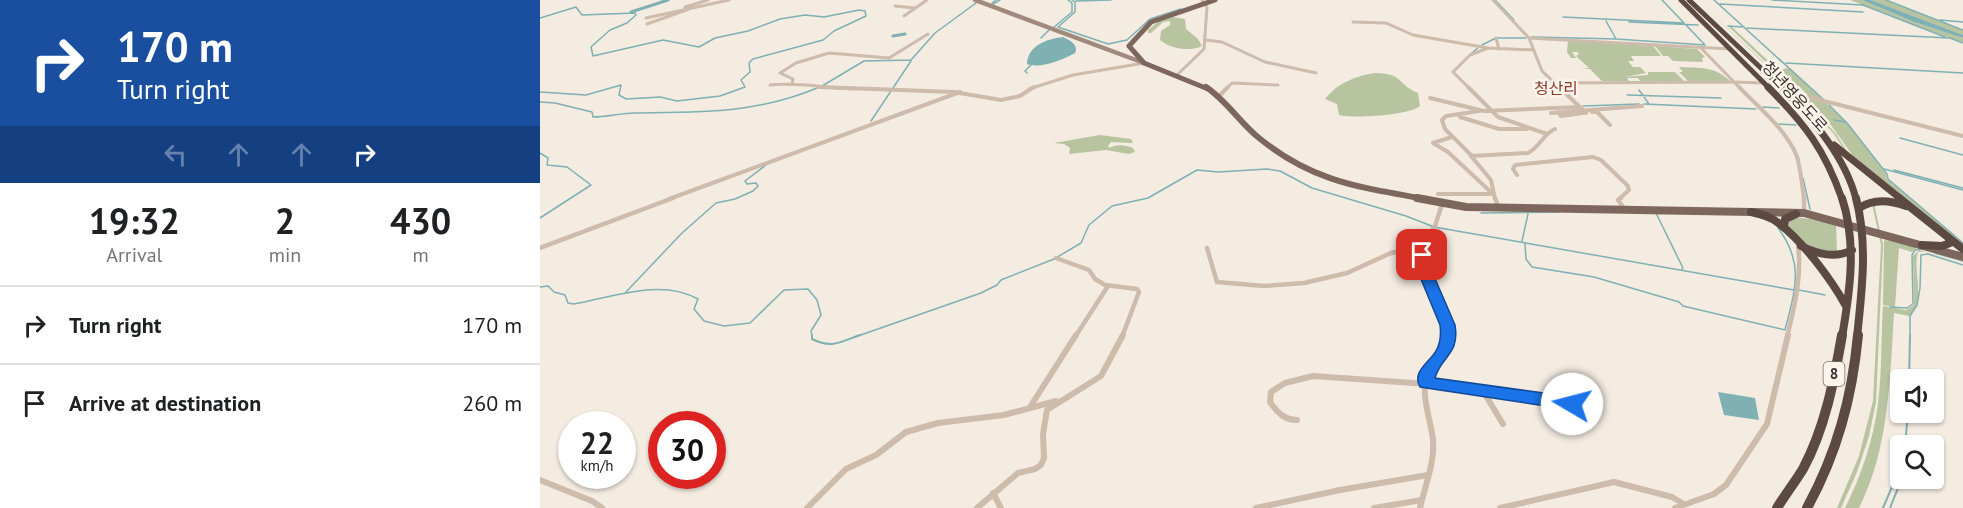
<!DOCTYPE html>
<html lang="en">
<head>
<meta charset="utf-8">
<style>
	body { margin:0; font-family:"PT Sans","Noto Sans KR",sans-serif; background:#f2f2f2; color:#202124; height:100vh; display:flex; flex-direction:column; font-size:22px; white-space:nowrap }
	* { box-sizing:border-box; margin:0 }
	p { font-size:20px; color:#757577 }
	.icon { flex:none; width:33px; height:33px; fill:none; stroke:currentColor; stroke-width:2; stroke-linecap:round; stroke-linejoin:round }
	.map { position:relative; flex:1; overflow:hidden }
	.sheet { display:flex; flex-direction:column; background:#fff; width:540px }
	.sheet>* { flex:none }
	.banner { background:#1a4fa0; color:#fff; overflow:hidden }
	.tools { position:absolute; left:1350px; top:369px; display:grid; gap:12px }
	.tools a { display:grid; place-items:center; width:54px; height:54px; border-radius:6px; background:#fff; box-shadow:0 2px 4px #0004; font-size:30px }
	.speed { position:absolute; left:18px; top:411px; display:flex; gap:12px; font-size:30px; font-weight:700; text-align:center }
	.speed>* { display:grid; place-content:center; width:78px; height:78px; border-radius:50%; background:#fff; box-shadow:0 2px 4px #0004; line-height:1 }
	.speed small { font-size:15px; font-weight:400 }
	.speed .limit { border:9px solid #d22; background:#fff; color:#111 }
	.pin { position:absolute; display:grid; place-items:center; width:51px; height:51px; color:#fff; margin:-26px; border-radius:12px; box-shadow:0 3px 9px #0006 }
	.me { position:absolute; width:66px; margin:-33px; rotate:278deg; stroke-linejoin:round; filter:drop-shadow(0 0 4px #0008) }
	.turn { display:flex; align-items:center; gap:21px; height:126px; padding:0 18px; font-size:27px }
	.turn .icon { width:78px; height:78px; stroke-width:2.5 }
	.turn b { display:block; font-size:42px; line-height:51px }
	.lanes { display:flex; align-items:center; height:57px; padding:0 18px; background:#0003; justify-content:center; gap:30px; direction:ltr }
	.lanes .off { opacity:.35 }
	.eta { display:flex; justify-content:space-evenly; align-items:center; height:102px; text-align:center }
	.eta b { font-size:36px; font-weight:700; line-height:42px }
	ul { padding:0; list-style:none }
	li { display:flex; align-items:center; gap:18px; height:78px; padding:0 18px; border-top:2px solid #e0e0e0 }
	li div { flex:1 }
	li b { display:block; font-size:22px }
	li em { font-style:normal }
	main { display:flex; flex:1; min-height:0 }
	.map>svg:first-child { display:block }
	.green { fill:#b8c4a0 }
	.water { fill:#7fb0b2 }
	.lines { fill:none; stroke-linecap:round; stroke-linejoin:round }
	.stream-far1 { stroke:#7fb0b2; stroke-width:1.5 }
	.stream { stroke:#7fb0b2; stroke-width:2 }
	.canal { stroke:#7fb0b2; stroke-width:3 }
	.street-far3 { stroke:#cdbbac; stroke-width:3 }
	.street-far2 { stroke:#cdbbac; stroke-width:4 }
	.street-far1 { stroke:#cdbbac; stroke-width:4.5 }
	.street { stroke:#cdbbac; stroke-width:6 }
	.secondary { stroke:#a18a7d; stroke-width:4.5 }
	.primary-far2 { stroke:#7d675c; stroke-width:5 }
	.primary-far1 { stroke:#7d675c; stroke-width:6 }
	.primary { stroke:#7d675c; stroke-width:8 }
	.highway-far3 { stroke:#5c4a42; stroke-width:5 }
	.highway-far2 { stroke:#5c4a42; stroke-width:7 }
	.highway-far1 { stroke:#5c4a42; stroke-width:8 }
	.highway { stroke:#5c4a42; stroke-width:10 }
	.route { fill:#1a73e8; stroke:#114b97; stroke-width:1.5 }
	.labels { text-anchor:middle; stroke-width:5; stroke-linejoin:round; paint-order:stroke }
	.shield { fill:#fbf5ee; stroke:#756b66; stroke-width:1.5 }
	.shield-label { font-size:15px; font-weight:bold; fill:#3b302b }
	.far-quarter-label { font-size:16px; fill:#8c3b22; stroke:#fbf5ee }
	.street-label { font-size:16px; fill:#3b302b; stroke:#fbf5ee }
</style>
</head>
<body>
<main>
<section class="sheet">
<div class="banner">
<div class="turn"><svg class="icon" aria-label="right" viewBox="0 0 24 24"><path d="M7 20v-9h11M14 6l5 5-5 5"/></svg><div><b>170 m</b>Turn right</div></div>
<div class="lanes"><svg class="icon off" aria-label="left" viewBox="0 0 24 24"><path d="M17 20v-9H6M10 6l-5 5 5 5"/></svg><svg class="icon off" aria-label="ahead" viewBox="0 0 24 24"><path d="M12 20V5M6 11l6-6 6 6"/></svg><svg class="icon off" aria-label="ahead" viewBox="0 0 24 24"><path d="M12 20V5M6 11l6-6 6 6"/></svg><svg class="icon" aria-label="right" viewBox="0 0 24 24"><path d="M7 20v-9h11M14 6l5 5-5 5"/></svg></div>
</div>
<div class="eta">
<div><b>19:32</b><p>Arrival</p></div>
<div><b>2</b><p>min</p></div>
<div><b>430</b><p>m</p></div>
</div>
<ul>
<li><svg class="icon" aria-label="right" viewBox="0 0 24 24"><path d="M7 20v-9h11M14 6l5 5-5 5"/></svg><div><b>Turn right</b></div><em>170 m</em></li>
<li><svg class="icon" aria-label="arrive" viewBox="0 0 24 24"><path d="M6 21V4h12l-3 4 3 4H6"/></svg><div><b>Arrive at destination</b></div><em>260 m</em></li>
</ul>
</section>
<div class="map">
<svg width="1423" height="508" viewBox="0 0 1423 508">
	<rect width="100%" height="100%" fill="#f4ebe1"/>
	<path class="green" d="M 1157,0 L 1262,98 L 1238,74 L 1266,98 L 1286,103 L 1306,122 L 1346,174 L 1347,179 L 1423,243 L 1423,247 L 1315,159 L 1291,125 L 1270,105 L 1296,134 L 1310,156 L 1308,155 L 1294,134 L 1270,107 Z
		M 1310,0 L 1322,0 L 1374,22 L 1423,38 L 1423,43 Z
		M 1331,0 L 1345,0 L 1423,30 L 1423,35 Z
		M 633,17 L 645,19 L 646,29 L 658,39 L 662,46 C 650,52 631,49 620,40 L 621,31 L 630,25 L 630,21 L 623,22 L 611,33 L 608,33 L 608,30 L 619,21 Z
		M 1188,26 L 1192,27 L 1238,70 L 1249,68 L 1284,101 L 1269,96 L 1248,77 L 1234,70 Z
		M 1028,41 L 1113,46 L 1121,56 L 1091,56 L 1094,61 L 1088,61 L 1093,67 L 1100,67 L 1106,73 L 1085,77 L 1108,75 L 1108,72 L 1135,72 L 1144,81 L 1100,81 L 1098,78 L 1087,78 L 1089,81 L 1062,81 L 1050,69 L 1041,69 L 1049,68 L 1036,56 L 1039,54 L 1037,52 L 1032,52 L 1036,58 L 1031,58 L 1027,52 Z
		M 1115,46 L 1157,49 L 1165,57 L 1162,58 L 1163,62 L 1133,61 L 1128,56 L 1123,56 Z
		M 1139,67 C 1159,68 1175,66 1190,81 L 1148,81 L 1139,72 L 1143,72 Z
		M 835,73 C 864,73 857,85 878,93 L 880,106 C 870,115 813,119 799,115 L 797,104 L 785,99 C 797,83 816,76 835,73 Z
		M 560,135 L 591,139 L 593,143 L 571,142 L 568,146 L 569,148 C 578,144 584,145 593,148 L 595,152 L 589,154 L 566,150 L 529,154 L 530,148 L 524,144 L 514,143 Z
		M 1334,203 L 1343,245 L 1336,402 L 1329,436 L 1317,472 L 1301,508 L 1297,508 L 1319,456 L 1333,401 L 1341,245 L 1332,204 Z
		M 1254,217 L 1296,222 L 1297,253 L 1269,248 L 1249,228 L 1248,222 Z
		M 1348,239 L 1376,248 L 1372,252 L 1359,248 L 1355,307 L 1343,305 L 1344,240 L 1349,241 Z
		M 1379,250 L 1423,263 L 1385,252 L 1378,252 C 1372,271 1387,301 1369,316 L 1354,313 C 1350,378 1349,449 1319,508 L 1305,508 C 1321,476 1334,439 1338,403 C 1342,371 1341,338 1343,306 L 1366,310 L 1374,305 L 1373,256 Z"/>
	<path class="water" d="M 1322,0 L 1331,0 L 1423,35 L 1423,38 L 1374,22 Z
		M 523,37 C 530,40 539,45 535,53 C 522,60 501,69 487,64 C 488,45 507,39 523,37 Z
		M 1178,392 L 1215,398 L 1219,420 L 1184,415 Z"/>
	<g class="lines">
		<path class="stream-far1" d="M 532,0 L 535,2 L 535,12 L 518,27 L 568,44 L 587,40 L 610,19 L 641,9
			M 955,0 L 974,20
			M 1174,0 L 1283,99
			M 1232,0 L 1323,5 L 1405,37
			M 1346,0 L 1423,30
			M 536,1 L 571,0
			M 452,3 L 456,0
			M 453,4 L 460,0
			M 1180,4 L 1323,12
			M 1023,17 L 1144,23 L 1122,0
			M 0,18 L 36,7 L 42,15 L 95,13 L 96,15 L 87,23 L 70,30 L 51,47 L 53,56 L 123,40 L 159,47 L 175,38 L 208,31 L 240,19 L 265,15 L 284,17 L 319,10 L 325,11 L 326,16 L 294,31 L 283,40 L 213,59 L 209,63 L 210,72 L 201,80 L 205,87 L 180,96 L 137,101 L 120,97 L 86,99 L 79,95 L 81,85 L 46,95 L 0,92
			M 1400,20 L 1423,22
			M 1089,22 L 1158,25
			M 1188,26 L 1202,27
			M 513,28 L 532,12 L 532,3 L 528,0
			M 1207,28 L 1409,38
			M 992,37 L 1076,39 L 1066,21
			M 501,38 L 509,30
			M 1410,38 L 1423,43
			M 1076,39 L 1165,45 L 1146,25
			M 942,45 L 956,38 L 986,38
			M 932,53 L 940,46
			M 1246,63 L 1423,73
			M 487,73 L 485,71 L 491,65
			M 282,86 L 324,61 L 371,60 L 395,33 L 436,3
			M 1099,90 L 1109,104
			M 1087,95 L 1181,98
			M 0,102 L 15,103 L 52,112 L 53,117 C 67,117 81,113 95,113 C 160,112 215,114 277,88
			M 1104,104 L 1216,109
			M 1289,105 L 1307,123 L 1347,174 L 1348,179 L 1423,243
			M 1043,106 L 1099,104
			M 1223,107 L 1239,108
			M 1294,120 L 1305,122
			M 331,121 L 371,61
			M 1239,124 L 1256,125
			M 1360,138 L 1423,155
			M 1254,147 L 1259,159
			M 0,153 L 8,158 L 7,165 L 27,167 L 51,185 L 0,218
			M 1344,169 L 1423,190
			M 1354,170 L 1423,188
			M 1263,178 L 1270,209
			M 941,213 L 1019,212
			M 1116,213 L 1143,268 L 1141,270
			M 982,241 L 988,214
			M 985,244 L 986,259 L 992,267 L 1054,277 L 1139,302 L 1143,306 L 1245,330 C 1255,290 1265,264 1238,228
			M 1395,253 L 1423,261
			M 0,287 L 8,286 L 14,292 L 25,295 L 28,303 L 34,304 C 73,297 121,278 158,299 L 154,309 L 164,321 L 184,326 L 210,323 L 244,290 L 268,289 L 277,300 L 281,315 L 271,331 L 272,337
			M 1259,290 L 1285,295
			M 86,292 L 142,233 L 176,203 L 195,199 L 213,191 L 218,186 L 216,183 L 207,184 L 205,181 L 226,165
			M 1350,307 L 1367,308 L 1373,304 L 1372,255 L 1375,250 L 1382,249
			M 315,337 L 441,293 L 457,285 L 461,280 L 514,259 L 541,243 L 549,225 L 572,206 L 608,198 L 657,170 L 678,172 L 727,169 L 740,171 L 772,188 L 866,216 L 894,227 L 1254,290
			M 1370,337 L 1370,316 L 1377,305 L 1380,288 L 1381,255 L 1388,254 L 1423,265"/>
		<path class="stream" d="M 272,335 L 272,339 C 292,349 300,342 320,335
			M 1369,380 L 1370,335
			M 1365,446 L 1368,412
			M 1343,508 L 1360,468
			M 1350,508 L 1362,478"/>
		<path class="canal" d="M 91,12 L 128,0
			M 353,36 L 365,34"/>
		<path class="street-far3" d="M 953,0 L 989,38 L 1002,71 L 1021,89
			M 355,6 L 375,8
			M 145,7 L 168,0
			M 364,16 L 387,0
			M 106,18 L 189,0
			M 813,22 L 846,23 L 873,35 L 948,48 L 930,55 L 913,72 L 930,89
			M 107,24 L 149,9
			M 956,38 L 959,49
			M 989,38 L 1190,49
			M 666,40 L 682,42 L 725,62 L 776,73
			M 948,48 L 994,50
			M 1161,48 L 1194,82 L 1225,83
			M 637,75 L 664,49 L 667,7 L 662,0
			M 1014,83 L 1194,82 L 1201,89
			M 252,84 L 253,79 L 240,73 L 256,63 L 289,53 L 349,58 L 388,34
			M 230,85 C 258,82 286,88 314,89
			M 489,89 L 533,75 L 604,63
			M 686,89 L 692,83 L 738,85"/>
		<path class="street-far2" d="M 279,87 L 414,92 L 461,100 L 480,96 L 494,87
			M 928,87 L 958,117 L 1007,134
			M 1019,87 L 1046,113
			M 1199,87 C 1219,108 1247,130 1257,157 C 1261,170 1262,186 1264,199
			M 679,96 L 688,87
			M 1268,97 L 1423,136
			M 890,98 L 944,111 L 1039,107
			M 1018,112 L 1021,116 L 1043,113
			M 1052,112 L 1057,112 L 1070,125
			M 1011,113 L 1102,106
			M 920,117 L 959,129 L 987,129
			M 912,137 L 893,143 L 908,152 L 953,194
			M 932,156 L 905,129 L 902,120 L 906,116 L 939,111
			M 977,175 L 973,169 L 975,165 L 1053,157 L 1061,160 L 1088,186 L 1089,190 L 1079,199
			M 898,194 L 950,194
			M 129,199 L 420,92
			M 955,199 L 951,180 L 931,156 L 988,153 C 1000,147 1003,134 1015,129"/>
		<path class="street-far1" d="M 955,198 L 959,208
			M 1081,198 L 1078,200 L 1085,210
			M 1264,198 L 1264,213
			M 882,246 L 883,267 L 907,325 L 908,337
			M 0,248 L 133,198
			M 667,248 L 677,282 L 724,286 L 764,283 L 807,273 L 851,253 L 882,246 L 895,226 L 902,204
			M 516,258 L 549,270 L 555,279 L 565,285 L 597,289 L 599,292 L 582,337
			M 535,337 L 568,286
			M 1247,337 C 1255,305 1262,276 1258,244"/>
		<path class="street" d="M 943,391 L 963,424
			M 490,407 L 536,335
			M 757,420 C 744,420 737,412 730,402 L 731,392 L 745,383 L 773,376 L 902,385 L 1032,404
			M 0,480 L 52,501 L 62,508
			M 453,493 L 461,508
			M 267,508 L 306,469 L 336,455 L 366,432 L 398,423 L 464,415 L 516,401
			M 437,508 L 478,473 L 495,469 L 501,465 L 504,458 L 503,434 L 507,410 L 561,376 L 583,335
			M 716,508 L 800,490 L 888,475
			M 834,508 L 882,500
			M 880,508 C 885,485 895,463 893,440 C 891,421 883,403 885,384 C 887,364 906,355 908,335
			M 960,508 L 1074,482 L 1132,497 L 1144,504
			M 1135,508 L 1174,494 L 1186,485 L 1227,424 L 1248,335"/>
		<path class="secondary" d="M 435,0 L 604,63"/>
		<path class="primary-far2" d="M 668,89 L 604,63 L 589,46 L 611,22 L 675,0"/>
		<path class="primary-far1" d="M 666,87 C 687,101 700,123 719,138 C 773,182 819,187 885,199"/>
		<path class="primary" d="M 877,198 L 926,207 L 1264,213 L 1423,257"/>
		<path class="highway-far3" d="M 1141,0 L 1230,89
			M 1149,0 L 1243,89"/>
		<path class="highway-far2" d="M 1228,87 C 1265,124 1285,150 1302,199
			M 1242,87 C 1272,119 1305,156 1316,199
			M 1294,145 L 1361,199"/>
		<path class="highway-far1" d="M 1302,198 C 1317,243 1310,291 1302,337
			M 1316,198 C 1328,244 1322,289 1317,337
			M 1359,198 L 1423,249
			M 1319,208 C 1334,198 1350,200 1366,206
			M 1211,212 C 1220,214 1230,216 1237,222 C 1262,240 1291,279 1306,306
			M 1244,227 L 1245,219 L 1256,214
			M 1382,245 L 1402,246 L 1410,243 L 1408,237
			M 1261,246 C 1278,254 1295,259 1312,250"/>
		<path class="highway" d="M 1237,508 C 1245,495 1255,482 1263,469 C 1285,428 1294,381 1302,335
			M 1267,508 C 1297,453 1312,398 1318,335"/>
	</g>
	<path class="route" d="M 882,250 L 889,255 L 890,267 L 915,325 C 920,355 901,356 895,378 L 1032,397 L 1038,399 L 1040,404 L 1038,409 L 1032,410 L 880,387 C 871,371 891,362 897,349 C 901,341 901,333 900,325 L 876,267 L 876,255 Z"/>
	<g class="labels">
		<rect class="shield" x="1283.5" y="362" width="21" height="24" rx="4.5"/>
		<g class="shield-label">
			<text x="1294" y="379">8</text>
		</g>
		<g class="far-quarter-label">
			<text x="1016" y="94">청산리</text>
		</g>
		<g class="street-label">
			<text transform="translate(1255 96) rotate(48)" y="6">청년영웅도로</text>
		</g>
	</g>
</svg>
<div class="tools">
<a><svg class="icon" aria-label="sound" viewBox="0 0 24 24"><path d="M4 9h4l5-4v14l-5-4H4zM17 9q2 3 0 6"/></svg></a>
<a><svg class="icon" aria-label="search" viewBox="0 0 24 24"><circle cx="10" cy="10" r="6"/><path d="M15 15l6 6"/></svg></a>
</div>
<div class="speed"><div>22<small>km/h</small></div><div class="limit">30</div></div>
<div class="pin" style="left:882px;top:255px;background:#d93025"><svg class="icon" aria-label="arrive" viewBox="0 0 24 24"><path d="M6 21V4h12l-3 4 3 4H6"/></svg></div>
<svg class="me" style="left:1032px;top:404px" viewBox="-20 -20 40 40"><circle r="19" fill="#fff"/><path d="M0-13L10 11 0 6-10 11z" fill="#1a73e8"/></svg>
</div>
</main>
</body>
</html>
